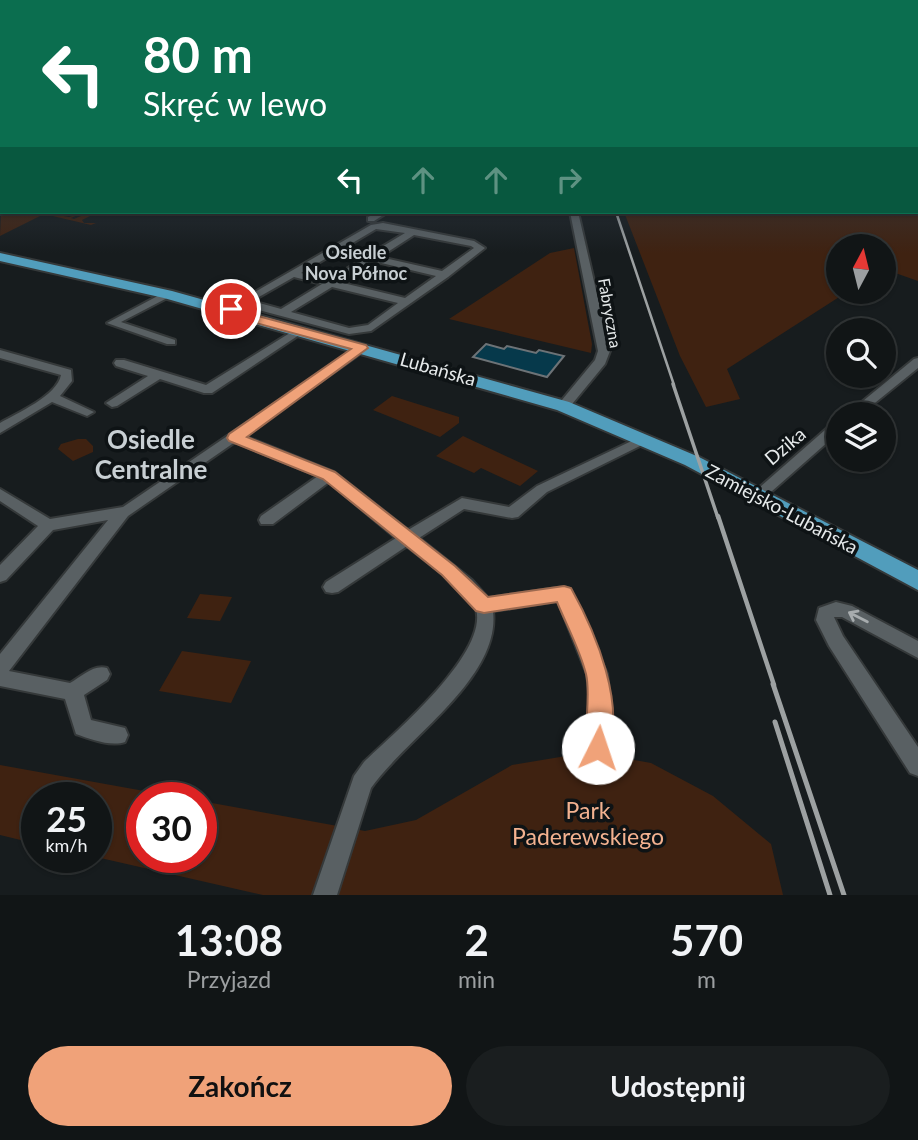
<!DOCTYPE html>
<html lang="pl">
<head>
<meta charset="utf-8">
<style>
	body { margin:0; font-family:Lato,sans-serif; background:#1a1e1f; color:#f1f3f6; height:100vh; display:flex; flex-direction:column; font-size:26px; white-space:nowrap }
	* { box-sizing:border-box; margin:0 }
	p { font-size:23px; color:#9c9fa1 }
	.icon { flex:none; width:38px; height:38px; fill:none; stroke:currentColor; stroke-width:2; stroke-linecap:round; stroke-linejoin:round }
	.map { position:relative; height:895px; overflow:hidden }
	.sheet { display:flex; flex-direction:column; background:#111516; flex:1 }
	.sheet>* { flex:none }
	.banner { position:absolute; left:0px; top:0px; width:919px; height:214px; box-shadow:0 2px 5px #0004,0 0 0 2px #303435; background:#0b6e4f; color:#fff; overflow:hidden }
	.needle { width:46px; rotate:7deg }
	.tools { position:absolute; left:826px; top:234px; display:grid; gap:14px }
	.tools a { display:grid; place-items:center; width:70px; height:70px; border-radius:50%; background:#111516; box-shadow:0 2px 5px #0004,0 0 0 2px #303435; font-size:35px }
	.speed { position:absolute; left:21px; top:782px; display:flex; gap:14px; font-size:35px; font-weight:700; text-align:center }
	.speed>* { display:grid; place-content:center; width:91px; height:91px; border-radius:50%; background:#111516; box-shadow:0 2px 5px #0004,0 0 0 2px #303435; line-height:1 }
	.speed small { font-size:18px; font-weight:400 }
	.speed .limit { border:10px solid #d22; background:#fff; color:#111 }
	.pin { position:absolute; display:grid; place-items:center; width:60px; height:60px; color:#fff; margin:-30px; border:4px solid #fff; border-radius:50%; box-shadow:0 2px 7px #0007 }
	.me { position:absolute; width:77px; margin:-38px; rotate:4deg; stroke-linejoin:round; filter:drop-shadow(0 0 5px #0008) }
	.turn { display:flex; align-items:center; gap:24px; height:147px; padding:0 28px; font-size:32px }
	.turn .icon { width:91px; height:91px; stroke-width:2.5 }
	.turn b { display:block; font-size:49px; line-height:60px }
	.lanes { display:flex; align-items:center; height:66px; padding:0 28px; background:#0003; justify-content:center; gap:35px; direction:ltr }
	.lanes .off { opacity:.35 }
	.eta { display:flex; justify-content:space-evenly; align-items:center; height:119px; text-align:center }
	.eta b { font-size:42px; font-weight:700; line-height:49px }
	.primary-button { display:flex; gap:14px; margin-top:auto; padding:14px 28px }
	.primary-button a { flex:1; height:80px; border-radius:42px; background:#f0a279; color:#111; font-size:28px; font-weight:700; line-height:80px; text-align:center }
	.primary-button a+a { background:#1a1e1f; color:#f1f3f6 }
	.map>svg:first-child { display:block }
	.green { fill:#3f2211 }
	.building { fill:#06394b; stroke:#6d7377; stroke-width:2 }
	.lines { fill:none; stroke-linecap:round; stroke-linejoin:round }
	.minor-casing { stroke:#35393a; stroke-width:4 }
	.major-casing { stroke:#35393a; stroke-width:4 }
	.minor { fill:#596063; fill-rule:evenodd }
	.major { fill:#519dbc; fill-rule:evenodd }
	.rail-far3 { stroke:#9da1a2; stroke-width:2.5 }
	.rail-far2 { stroke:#9da1a2; stroke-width:3.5 }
	.rail-far1 { stroke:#9da1a2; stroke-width:4.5 }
	.rail { stroke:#9da1a2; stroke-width:5 }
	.oneway { stroke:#a7acae }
	.route { fill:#f0a279; stroke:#9c694f; stroke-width:2 }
	.labels { text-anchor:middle; stroke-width:7; stroke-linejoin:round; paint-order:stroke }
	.far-street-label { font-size:16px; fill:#e6eaeb; stroke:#0e1315 }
	.far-neighbourhood-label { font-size:18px; font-weight:bold; fill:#c8cfd3; stroke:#0e1315 }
	.street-label { font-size:19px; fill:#e6eaeb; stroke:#0e1315 }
	.near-park-label { font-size:23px; fill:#f3b290; stroke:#0e1315 }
	.district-label { font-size:26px; font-weight:bold; fill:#c8cfd3; stroke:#0e1315 }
</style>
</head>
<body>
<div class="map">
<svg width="918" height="895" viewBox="0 0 918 895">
	<rect width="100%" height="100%" fill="#171c1e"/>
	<path class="green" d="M 2,187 L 2,212 L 63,212 L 58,215 L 69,217 L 84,212 L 71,218 L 74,219 L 90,212 L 98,212 L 82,220 L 84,223 L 96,223 L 91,225 L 44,214 L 0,236 Z
		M 918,210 L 918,281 L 884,269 L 884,247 L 838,247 L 838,292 L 847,292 L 727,369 L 740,399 L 706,407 L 680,356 L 624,212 Z
		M 574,248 L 592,344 L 591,353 L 449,319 L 550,253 Z
		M 392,396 L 459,417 L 459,423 L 440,437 L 373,410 Z
		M 463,436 L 538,471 L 520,486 L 481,468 L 474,473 L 436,456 Z
		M 78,439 L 86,439 L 93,446 L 93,452 L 73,461 L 58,449 L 61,444 Z
		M 200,594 L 232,597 L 220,621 L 187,618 Z
		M 182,651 L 251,661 L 231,703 L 159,691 Z
		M 590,752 L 651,763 L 713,796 L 771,844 L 783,895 L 263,895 L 96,857 L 96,798 L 37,798 L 37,844 L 0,835 L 0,765 L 183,798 L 142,798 L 142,858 L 201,858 L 201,801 L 365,831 L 416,820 L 512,765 Z"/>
	<path class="building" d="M 486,344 L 504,349 L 507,346 L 536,353 L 539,350 L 564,356 L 547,377 L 473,357 Z"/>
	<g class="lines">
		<defs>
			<path id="minor" d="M 2,135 L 2,140 L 0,140 L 0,136 Z
				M 378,212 L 388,212 L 374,221 L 368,221 L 368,217 Z
				M 570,212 L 578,212 L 610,351 L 605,364 L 568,409 L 563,410 L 557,406 L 595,360 L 598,351 Z
				M 383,223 L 474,241 L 485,248 L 448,277 L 371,331 L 349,334 L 244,306 L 227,314 L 222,311 L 371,225 ZM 376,229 L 405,233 L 370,254 L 344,248 ZM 414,235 L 471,246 L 474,248 L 442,271 L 380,257 ZM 337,252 L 364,258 L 329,280 L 301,273 ZM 373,261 L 436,276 L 405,298 L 339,282 ZM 294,277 L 322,284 L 281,309 L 252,301 ZM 332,287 L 398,303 L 368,325 L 349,328 L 291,312 Z
				M 167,291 L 172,294 L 171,296 L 121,322 L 175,340 L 175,344 L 167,344 L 107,323 Z
				M 298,328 L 304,331 L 302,333 L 212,393 L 204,393 L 160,379 L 117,406 L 112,407 L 106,403 L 148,376 L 116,366 L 114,363 L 116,360 L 124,360 L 206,385 Z
				M 361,345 L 367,348 L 365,350 L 244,436 L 334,472 L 408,530 L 462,498 L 509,507 L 537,486 L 640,437 L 645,436 L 652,440 L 547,492 L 518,517 L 512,518 L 464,509 L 419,538 L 472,580 L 488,598 L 564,587 L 570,589 L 607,674 L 611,708 L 609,748 L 606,755 L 598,758 L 590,755 L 587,748 L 591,708 L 587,674 L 558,601 L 493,611 C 501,678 406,738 371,788 L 337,895 L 313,895 L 354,776 L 364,762 C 393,734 493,650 475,606 C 469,592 421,558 407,546 L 338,592 L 332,593 L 326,592 L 323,587 L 326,582 L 396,538 L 329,482 L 273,524 L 261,524 L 259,520 L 261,516 L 318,476 L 235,442 L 128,516 L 9,671 L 70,683 C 82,676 94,664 107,668 L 110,674 L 107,680 L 84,695 L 91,720 L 125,728 L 128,735 L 125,742 C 111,747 90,739 76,734 L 65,699 L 0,686 L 0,654 L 108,520 L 53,530 L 6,580 L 0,582 L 0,565 L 38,526 L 0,501 L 0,489 L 50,519 L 123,507 Z
				M 0,350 L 71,370 L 72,381 L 60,396 L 94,412 L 87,416 L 52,402 L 0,433 L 0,423 C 17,413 57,396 61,375 L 0,358 Z
				M 918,358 L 918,368 L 860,415 L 846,415 L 914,359 Z
				M 838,422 L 838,433 L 763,499 L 753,499 L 750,496 L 753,493 L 833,423 Z
				M 836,602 L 852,606 L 918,641 L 918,658 L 842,617 L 834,617 L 843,636 L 918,747 L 918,776 L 910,773 L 829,646 L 816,620 L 819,608 Z"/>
			<path id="major" d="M 0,253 L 172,291 L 569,402 L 699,457 L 918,570 L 918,590 L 685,465 L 557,410 L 164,298 L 0,261 Z"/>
		</defs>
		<use href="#minor" class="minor-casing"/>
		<use href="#major" class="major-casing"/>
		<use href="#minor" class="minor"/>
		<use href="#major" class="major"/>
		<path class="rail-far3" d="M 616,212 L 674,385"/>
		<path class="rail-far2" d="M 673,384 L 718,518"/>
		<path class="rail-far1" d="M 718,516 L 774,685"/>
		<path class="rail" d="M 773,684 L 844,895
			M 775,722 L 830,895"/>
	</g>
	<defs><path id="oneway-shaft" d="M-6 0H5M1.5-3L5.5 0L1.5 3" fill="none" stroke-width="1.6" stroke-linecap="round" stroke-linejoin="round" transform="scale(1.75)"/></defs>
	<use class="oneway" href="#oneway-shaft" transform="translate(858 617) rotate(-153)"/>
	<linearGradient id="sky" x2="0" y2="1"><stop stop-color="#0d0f10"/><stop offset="0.51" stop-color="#36404c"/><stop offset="1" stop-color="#36404c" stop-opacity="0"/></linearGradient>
	<rect width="918" height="253" fill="url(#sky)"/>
	<path class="route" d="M 231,305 L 236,310 L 366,345 L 368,348 L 247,437 L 335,472 L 455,566 L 488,597 L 564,586 L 571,588 C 595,631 628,708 606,756 L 598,759 L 589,756 C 581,737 592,699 586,674 C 580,650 567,626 557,602 L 484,613 L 476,611 L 442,575 L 323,479 L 229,441 L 227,438 L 229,434 L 351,349 L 223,314 L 223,309 Z"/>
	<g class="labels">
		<g class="far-street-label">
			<text transform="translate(610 313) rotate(80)" y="6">Fabryczna</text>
		</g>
		<g class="far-neighbourhood-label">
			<text x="356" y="259">Osiedle<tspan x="356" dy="21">Nova Północ</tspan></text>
		</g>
		<g class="street-label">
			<text transform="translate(438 369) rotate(16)" y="7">Lubańska</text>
			<text transform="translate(785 446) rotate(-40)" y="7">Dzika</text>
			<text transform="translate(782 509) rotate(28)" y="7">Zamiejsko-Lubańska</text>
		</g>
		<g class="near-park-label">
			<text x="588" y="819">Park<tspan x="588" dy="26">Paderewskiego</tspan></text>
		</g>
		<g class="district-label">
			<text x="151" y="449">Osiedle<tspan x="151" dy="30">Centralne</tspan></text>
		</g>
	</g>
</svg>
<div class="tools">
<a><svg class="needle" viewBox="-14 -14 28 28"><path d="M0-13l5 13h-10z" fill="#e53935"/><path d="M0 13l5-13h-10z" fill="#9c9fa1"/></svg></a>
<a><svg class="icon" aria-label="search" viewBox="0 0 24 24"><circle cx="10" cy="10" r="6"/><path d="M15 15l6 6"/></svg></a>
<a><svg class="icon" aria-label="layers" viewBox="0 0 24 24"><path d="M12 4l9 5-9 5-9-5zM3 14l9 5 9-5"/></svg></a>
</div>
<div class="speed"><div>25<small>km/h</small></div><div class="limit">30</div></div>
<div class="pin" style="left:231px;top:309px;background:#d93025"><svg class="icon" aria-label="arrive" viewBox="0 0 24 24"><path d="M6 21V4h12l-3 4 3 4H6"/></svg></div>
<svg class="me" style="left:598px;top:748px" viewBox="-20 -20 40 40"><circle r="19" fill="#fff"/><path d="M0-13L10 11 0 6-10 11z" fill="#f0a279"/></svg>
<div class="banner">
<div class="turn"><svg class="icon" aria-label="left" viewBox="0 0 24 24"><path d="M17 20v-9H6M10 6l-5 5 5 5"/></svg><div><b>80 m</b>Skręć w lewo</div></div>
<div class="lanes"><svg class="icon" aria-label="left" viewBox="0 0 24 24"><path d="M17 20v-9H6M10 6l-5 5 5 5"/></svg><svg class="icon off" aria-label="ahead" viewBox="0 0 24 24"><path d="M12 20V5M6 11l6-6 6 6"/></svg><svg class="icon off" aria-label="ahead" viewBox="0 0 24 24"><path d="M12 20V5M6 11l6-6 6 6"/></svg><svg class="icon off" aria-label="right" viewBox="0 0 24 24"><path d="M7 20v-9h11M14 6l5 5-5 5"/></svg></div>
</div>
</div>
<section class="sheet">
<div class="eta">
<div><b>13:08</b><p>Przyjazd</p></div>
<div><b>2</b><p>min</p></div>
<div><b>570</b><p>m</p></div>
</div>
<div class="primary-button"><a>Zakończ</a><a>Udostępnij</a></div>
</section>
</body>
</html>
